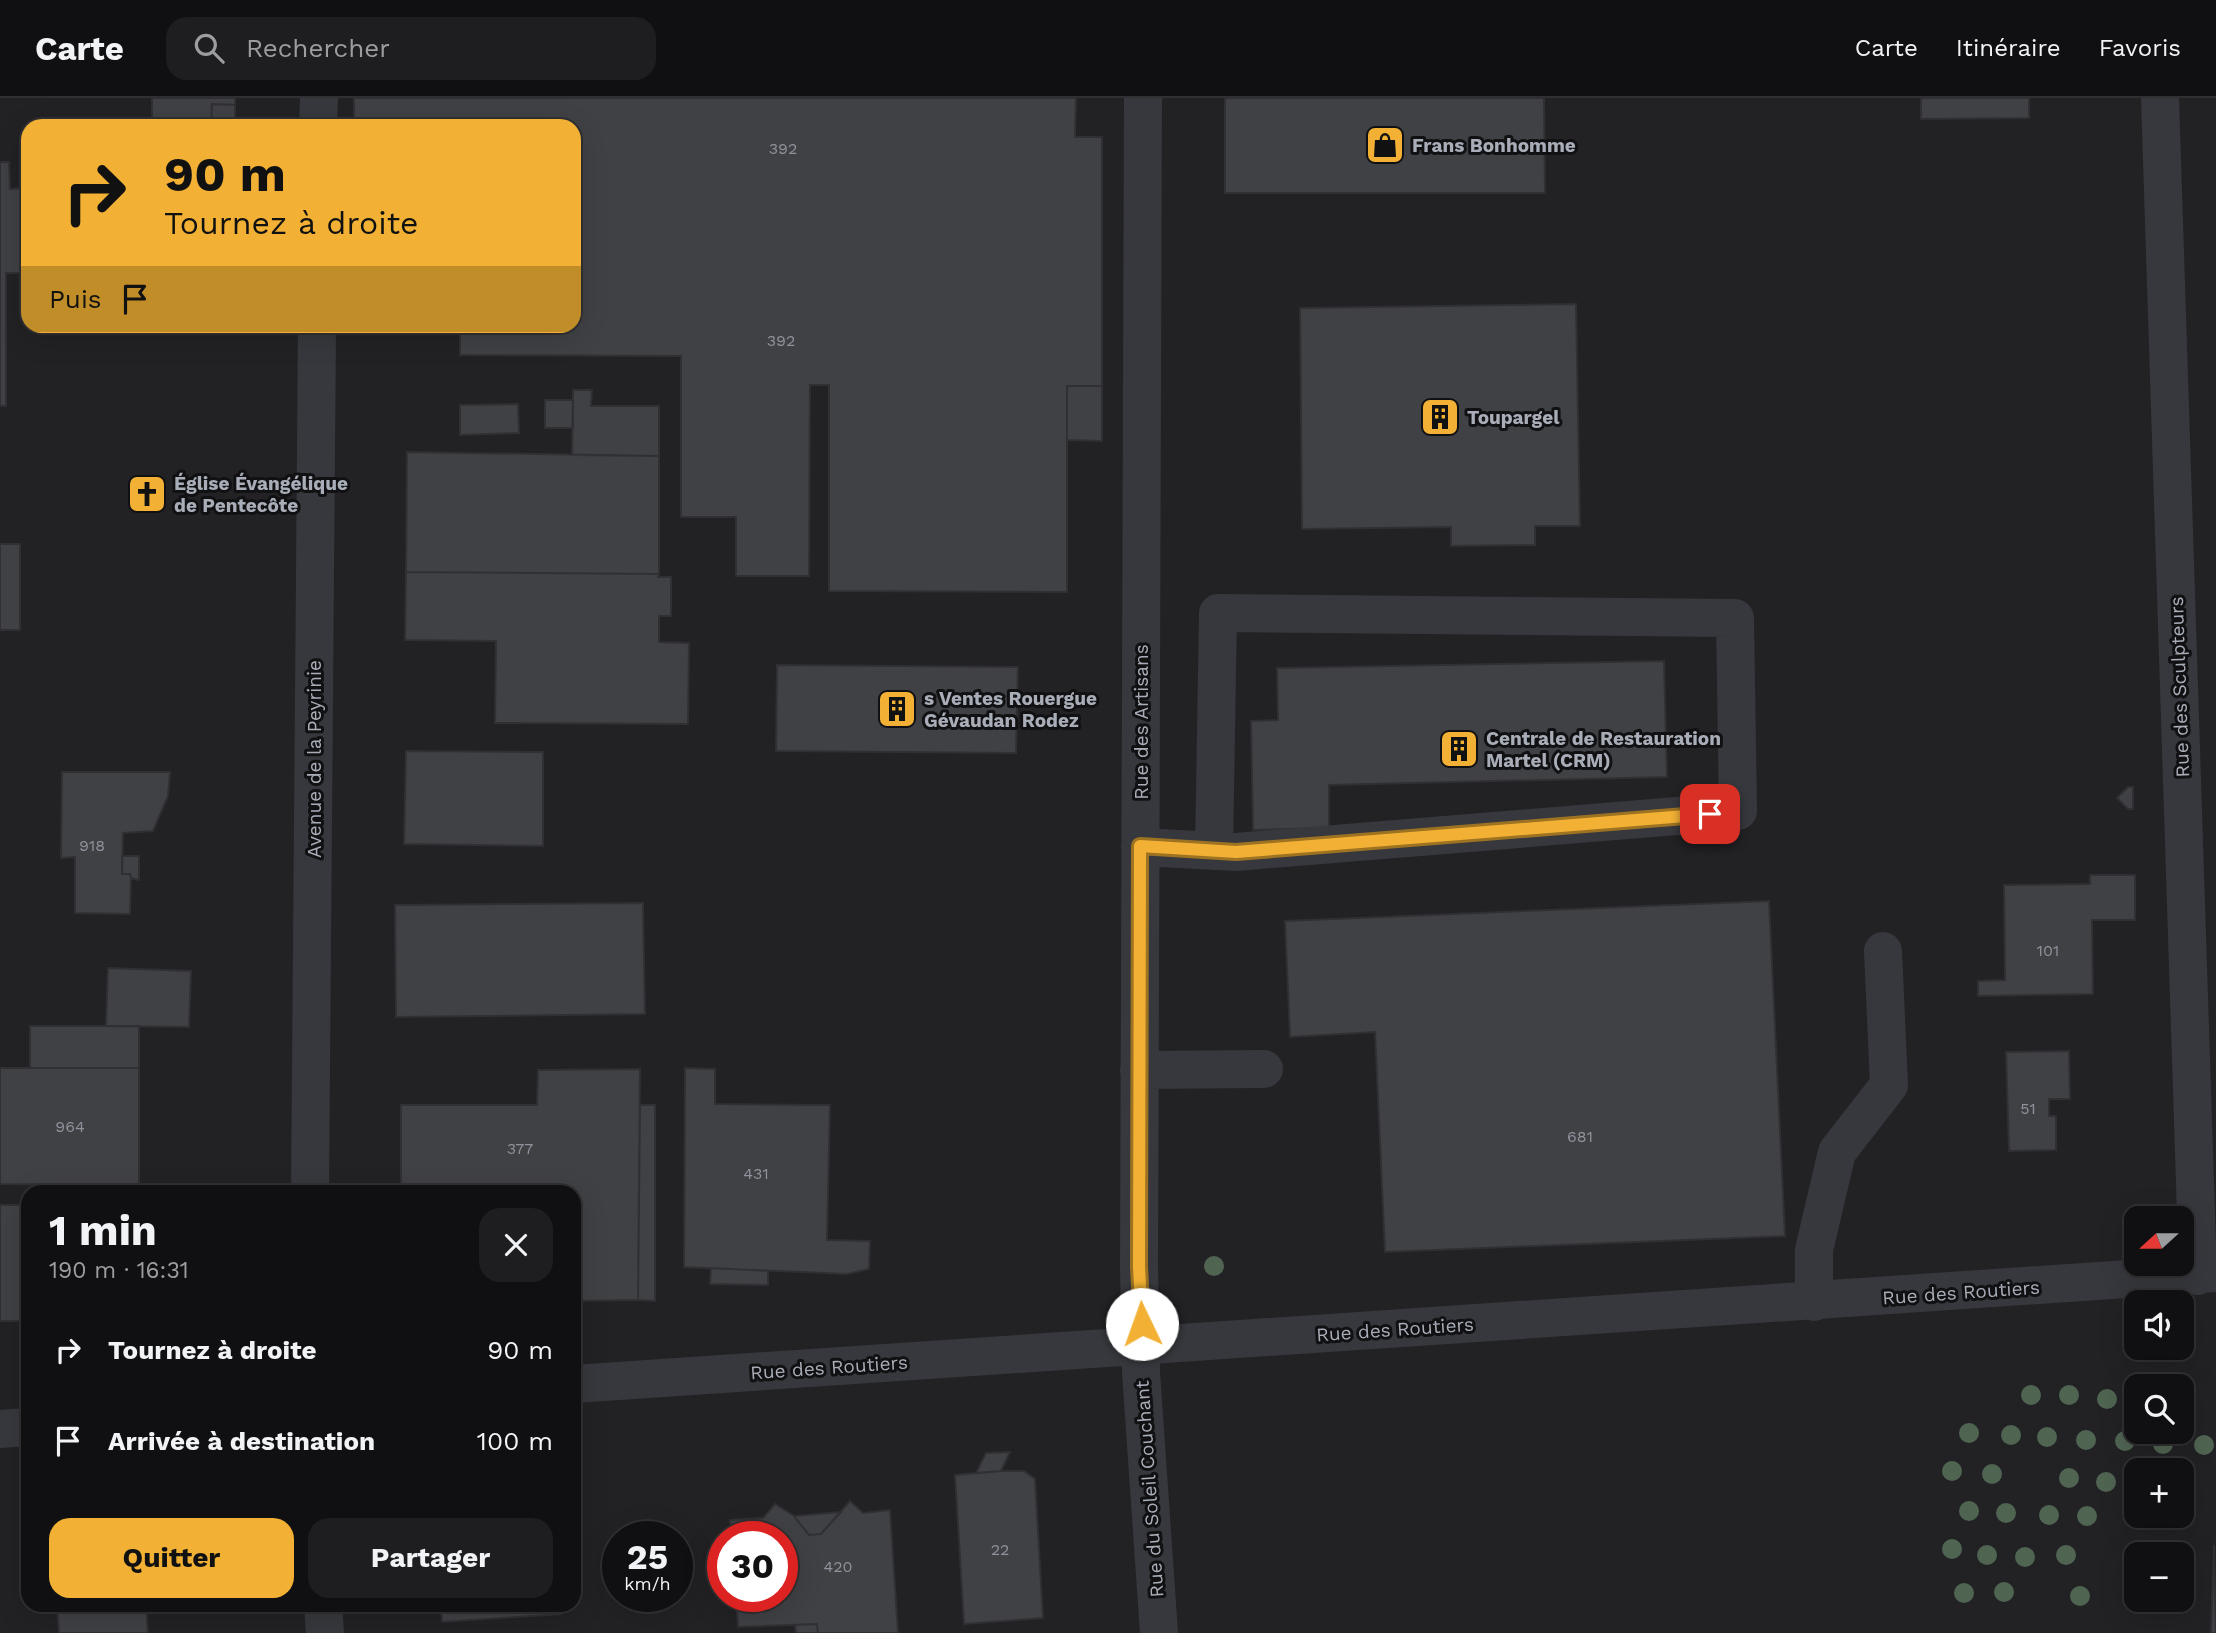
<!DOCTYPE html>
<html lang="fr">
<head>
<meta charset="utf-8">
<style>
	body { margin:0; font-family:"Work Sans",sans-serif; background:#1e1e20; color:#f1f3f6; height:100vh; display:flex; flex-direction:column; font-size:26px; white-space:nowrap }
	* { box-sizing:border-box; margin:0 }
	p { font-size:23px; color:#9c9d9f }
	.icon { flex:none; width:38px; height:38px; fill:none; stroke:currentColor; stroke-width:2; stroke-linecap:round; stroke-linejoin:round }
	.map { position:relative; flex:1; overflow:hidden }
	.panel { position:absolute; left:21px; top:1087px; width:560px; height:427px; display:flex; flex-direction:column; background:#101012; border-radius:21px; box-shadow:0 7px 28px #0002,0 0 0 2px #303032 }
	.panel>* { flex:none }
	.hud { position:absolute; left:21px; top:21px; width:560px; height:214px; border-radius:21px; box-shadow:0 7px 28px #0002,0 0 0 2px #303032; background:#f2b134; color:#111; overflow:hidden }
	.needle { width:46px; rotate:249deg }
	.buttons { position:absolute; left:2124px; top:1108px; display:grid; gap:14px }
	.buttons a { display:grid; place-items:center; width:70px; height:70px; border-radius:14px; background:#101012; box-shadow:0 7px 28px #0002,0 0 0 2px #303032; font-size:35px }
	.speed { position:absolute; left:602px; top:1423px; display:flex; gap:14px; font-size:35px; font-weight:700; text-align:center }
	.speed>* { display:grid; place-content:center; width:91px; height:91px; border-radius:50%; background:#101012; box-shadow:0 7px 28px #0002,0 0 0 2px #303032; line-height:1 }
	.speed small { font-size:18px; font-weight:400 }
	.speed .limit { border:10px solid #d22; background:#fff; color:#111 }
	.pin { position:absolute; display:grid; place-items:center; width:60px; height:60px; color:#fff; margin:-30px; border-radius:14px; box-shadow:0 4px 10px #0006 }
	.me { position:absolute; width:77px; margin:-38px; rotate:357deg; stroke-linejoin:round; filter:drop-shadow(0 0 5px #0008) }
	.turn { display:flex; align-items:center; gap:24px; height:147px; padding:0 28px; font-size:32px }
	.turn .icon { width:91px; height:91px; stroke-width:2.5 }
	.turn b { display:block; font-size:49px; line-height:60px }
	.then { display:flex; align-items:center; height:66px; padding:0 28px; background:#0003; gap:14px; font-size:26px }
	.round { display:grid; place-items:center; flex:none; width:74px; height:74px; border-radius:21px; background:#1e1e20 }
	.head { display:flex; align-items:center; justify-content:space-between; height:119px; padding:0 28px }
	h1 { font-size:42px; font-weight:700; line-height:52px }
	.cta { display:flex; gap:14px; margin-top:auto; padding:14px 28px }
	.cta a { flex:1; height:80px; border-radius:21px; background:#f2b134; color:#111; font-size:28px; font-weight:700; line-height:80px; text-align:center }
	.cta a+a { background:#1e1e20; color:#f1f3f6 }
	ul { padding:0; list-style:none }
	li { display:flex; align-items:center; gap:21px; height:91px; padding:0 28px }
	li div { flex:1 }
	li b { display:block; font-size:26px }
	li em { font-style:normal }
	header { display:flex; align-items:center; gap:42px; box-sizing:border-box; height:98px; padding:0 35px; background:#101012; border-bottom:2px solid #303032 }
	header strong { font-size:33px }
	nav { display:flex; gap:38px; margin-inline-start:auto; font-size:24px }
	.search { width:490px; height:63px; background:#1e1e20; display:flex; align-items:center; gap:18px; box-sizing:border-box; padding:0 24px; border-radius:21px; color:#9c9d9f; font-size:26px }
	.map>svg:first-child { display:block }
	.built { fill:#222225; fill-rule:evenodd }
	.building { fill:#404145; stroke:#303034; stroke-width:2 }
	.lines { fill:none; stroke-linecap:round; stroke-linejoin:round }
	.minor { stroke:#37383d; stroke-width:38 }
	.tree { fill:#506452 }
	.route-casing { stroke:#9d7322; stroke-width:18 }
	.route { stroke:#f2b134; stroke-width:12 }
	.labels { text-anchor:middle; stroke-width:6; stroke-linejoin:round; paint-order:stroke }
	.number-label { font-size:16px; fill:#8e929b }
	.poi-label { font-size:19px; font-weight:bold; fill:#a8adb8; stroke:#111113; text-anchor:start }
	.street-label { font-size:19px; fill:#a8adb8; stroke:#111113 }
</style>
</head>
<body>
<header>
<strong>Carte</strong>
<div class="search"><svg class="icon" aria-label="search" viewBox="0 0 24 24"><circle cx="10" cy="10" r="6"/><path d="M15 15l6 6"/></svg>Rechercher</div>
<nav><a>Carte</a><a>Itinéraire</a><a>Favoris</a></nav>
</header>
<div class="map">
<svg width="2216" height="1535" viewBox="0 0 2216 1535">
	<rect width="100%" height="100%" fill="#161618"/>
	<path class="built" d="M 0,0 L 2216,0 L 2216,1535 L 0,1535 ZM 28,28 L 574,28 L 574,228 L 28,228 ZM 28,1094 L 574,1094 L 574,1507 L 28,1507 ZM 2137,1120 L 2182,1120 L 2182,1166 L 2137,1166 ZM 2137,1204 L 2182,1204 L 2182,1250 L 2137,1250 ZM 2137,1288 L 2182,1288 L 2182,1334 L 2137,1334 ZM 2137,1372 L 2182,1372 L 2182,1418 L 2137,1418 ZM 618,1438 L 677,1438 L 677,1498 L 618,1498 ZM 723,1438 L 782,1438 L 782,1498 L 723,1498 ZM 2137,1456 L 2182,1456 L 2182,1502 L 2137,1502 Z"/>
	<path class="building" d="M 152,0 L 235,0 L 235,7 L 212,6 L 211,28 L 152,28 Z
		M 354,0 L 1076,0 L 1075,39 L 1102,39 L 1102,288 L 1067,288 L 1067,494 L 829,493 L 829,287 L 810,287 L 809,478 L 736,478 L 736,419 L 681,419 L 681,258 L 460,257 L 460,228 L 574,228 L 574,28 L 354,28 Z
		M 1225,0 L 1544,0 L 1545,95 L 1225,95 Z
		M 1921,0 L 2029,0 L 2029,20 L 1921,21 Z
		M 212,6 L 235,7 L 235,28 L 211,28 Z
		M 0,64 L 9,64 L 10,91 L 28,90 L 28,175 L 6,175 L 6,308 L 0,308 Z
		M 1576,206 L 1580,428 L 1535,428 L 1535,447 L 1451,448 L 1451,429 L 1302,431 L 1300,210 Z
		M 1067,288 L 1102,288 L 1102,343 L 1067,342 Z
		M 573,292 L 592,292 L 591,308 L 659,308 L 659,358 L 572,357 Z
		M 545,302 L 573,302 L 573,330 L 545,330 Z
		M 518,306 L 519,335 L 460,337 L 460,307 Z
		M 407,354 L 659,358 L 659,476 L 406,474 Z
		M 0,446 L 20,446 L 20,532 L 0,532 Z
		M 406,474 L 659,476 L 658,479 L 671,479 L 671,518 L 659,518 L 659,544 L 689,545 L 688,626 L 495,625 L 496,543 L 405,542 Z
		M 1664,563 L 1667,679 L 1329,687 L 1329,730 L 1253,732 L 1251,623 L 1278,622 L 1277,570 Z
		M 777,567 L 1018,569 L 1016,655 L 776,653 Z
		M 406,653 L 543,654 L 543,748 L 404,746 Z
		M 62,674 L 170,674 L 168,698 L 153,733 L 123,735 L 122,776 L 130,776 L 131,780 L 130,816 L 75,815 L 75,759 L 61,760 Z
		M 2128,689 L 2133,689 L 2133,711 L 2128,711 L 2117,700 Z
		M 122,758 L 139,758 L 139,782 L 131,780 L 130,776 L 122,776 Z
		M 2090,777 L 2135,777 L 2135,822 L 2092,822 L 2093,896 L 1978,898 L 1978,883 L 2005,882 L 2004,787 L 2090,786 Z
		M 1769,803 L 1785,1138 L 1385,1154 L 1375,934 L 1290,939 L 1285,823 Z
		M 643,805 L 645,916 L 396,919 L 395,807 Z
		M 108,870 L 191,873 L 189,929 L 106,928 Z
		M 30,928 L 139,928 L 139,970 L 30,970 Z
		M 2069,953 L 2070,1001 L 2049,1001 L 2049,1018 L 2056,1018 L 2056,1052 L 2009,1053 L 2006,954 Z
		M 0,970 L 139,970 L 139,1087 L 0,1086 Z
		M 685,970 L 715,971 L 715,1006 L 830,1007 L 827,1142 L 870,1143 L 869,1171 L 847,1176 L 684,1169 Z
		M 640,971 L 638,1202 L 574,1203 L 574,1094 L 401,1093 L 401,1007 L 537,1007 L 538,972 Z
		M 640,1007 L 655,1007 L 655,1203 L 638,1202 Z
		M 0,1107 L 28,1107 L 28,1223 L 0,1223 Z
		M 711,1170 L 768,1173 L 768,1187 L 710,1186 Z
		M 1010,1354 L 1001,1373 L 976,1375 L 986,1355 Z
		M 1001,1373 L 1024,1373 L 1035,1381 L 1043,1520 L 964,1526 L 955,1377 Z
		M 850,1403 L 863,1415 L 890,1412 L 898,1535 L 818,1535 L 817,1526 L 738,1529 L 736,1498 L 782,1498 L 782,1438 L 731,1438 L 730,1422 L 763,1420 L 775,1406 L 794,1418 L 809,1437 L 821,1436 Z
		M 841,1414 L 821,1436 L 809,1437 L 794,1418 Z
		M 2214,1447 L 2216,1535 L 2211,1535 Z
		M 57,1507 L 146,1507 L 148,1535 L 59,1535 Z
		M 441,1507 L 560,1507 L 561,1516 L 442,1524 Z
		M 817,1526 L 818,1535 L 796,1535 L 795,1527 Z"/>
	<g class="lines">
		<path class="minor" d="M 1143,0 L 1139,1169 L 1141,1274 L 1159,1535
			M 2160,0 L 2198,1178
			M 318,28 L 319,0
			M 1140,749 L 1236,754 L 1738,713 L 1735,520 L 1218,515 L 1214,753
			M 1139,972 L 1264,971
			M 310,1094 L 317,228
			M 1814,1204 L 1814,1152 L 1837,1054 L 1889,987 L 1883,853
			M 574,1286 L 2216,1175
			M 0,1331 L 28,1329
			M 323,1507 L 325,1535"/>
	</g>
	<g class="tree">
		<circle cx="1214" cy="1168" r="10"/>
		<circle cx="2031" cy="1297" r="10"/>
		<circle cx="2069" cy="1297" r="10"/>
		<circle cx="2107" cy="1301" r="10"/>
		<circle cx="1969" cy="1335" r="10"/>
		<circle cx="2011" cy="1337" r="10"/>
		<circle cx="2047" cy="1339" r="10"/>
		<circle cx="2086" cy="1342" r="10"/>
		<circle cx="2125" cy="1343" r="10"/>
		<circle cx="2163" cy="1346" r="10"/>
		<circle cx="2204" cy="1347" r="10"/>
		<circle cx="1952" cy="1373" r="10"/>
		<circle cx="1992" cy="1376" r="10"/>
		<circle cx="2069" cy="1380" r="10"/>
		<circle cx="2106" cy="1384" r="10"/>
		<circle cx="1969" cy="1413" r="10"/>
		<circle cx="2006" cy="1415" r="10"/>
		<circle cx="2049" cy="1417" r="10"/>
		<circle cx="2087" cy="1418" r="10"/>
		<circle cx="1952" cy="1451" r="10"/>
		<circle cx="1987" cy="1457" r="10"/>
		<circle cx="2066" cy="1457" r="10"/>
		<circle cx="2025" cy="1459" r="10"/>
		<circle cx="2004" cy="1494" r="10"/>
		<circle cx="1964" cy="1495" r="10"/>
		<circle cx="2080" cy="1498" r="10"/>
	</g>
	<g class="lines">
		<defs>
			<path id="route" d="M 1142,1226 L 1139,1169 L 1140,748 L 1236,754 L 1710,716"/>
		</defs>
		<use href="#route" class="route-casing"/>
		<use href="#route" class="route"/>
	</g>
	<defs>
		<symbol id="shop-square" viewBox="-11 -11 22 22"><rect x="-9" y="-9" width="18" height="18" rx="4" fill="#f2b134" stroke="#111113"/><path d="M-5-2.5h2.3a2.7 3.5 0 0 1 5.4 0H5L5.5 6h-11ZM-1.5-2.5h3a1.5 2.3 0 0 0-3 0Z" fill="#111"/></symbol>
		<symbol id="building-square" viewBox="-11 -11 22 22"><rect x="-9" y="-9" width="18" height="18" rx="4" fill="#f2b134" stroke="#111113"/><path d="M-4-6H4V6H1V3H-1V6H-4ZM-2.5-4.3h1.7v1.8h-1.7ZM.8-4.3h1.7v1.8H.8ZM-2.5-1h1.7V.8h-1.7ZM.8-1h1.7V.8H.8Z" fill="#111"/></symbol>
		<symbol id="church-square" viewBox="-11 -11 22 22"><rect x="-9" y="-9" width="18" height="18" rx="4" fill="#f2b134" stroke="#111113"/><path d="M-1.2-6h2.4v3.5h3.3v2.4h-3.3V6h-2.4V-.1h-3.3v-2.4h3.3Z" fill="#111"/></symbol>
	</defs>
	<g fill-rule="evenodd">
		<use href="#shop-square" x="1363" y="25" width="44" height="44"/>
		<use href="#building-square" x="1418" y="297" width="44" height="44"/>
		<use href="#church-square" x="125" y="374" width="44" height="44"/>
		<use href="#building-square" x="875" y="589" width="44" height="44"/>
		<use href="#building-square" x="1437" y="629" width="44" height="44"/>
	</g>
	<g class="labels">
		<g class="number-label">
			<text x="783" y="56">392</text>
			<text x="781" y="248">392</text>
			<text x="92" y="753">918</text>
			<text x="2048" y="858">101</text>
			<text x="2028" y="1016">51</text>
			<text x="70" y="1034">964</text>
			<text x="1580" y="1044">681</text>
			<text x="520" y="1056">377</text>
			<text x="756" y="1081">431</text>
			<text x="1000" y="1457">22</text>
			<text x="838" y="1474">420</text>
		</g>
		<g class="poi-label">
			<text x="1412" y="54">Frans Bonhomme</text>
			<text x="1467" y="326">Toupargel</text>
			<text x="174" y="392">Église Évangélique<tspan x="174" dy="22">de Pentecôte</tspan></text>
			<text x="924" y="607">s Ventes Rouergue<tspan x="924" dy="22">Gévaudan Rodez</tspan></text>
			<text x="1486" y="647">Centrale de Restauration<tspan x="1486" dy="22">Martel (CRM)</tspan></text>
		</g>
		<g class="street-label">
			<text transform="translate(2179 589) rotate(-92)" y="7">Rue des Sculpteurs</text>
			<text transform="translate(1141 624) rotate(-90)" y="7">Rue des Artisans</text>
			<text transform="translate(314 661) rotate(-90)" y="7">Avenue de la Peyrinie</text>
			<text transform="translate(1961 1194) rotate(-4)" y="7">Rue des Routiers</text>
			<text transform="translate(1395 1231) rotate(-4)" y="7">Rue des Routiers</text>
			<text transform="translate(829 1269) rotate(-4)" y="7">Rue des Routiers</text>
			<text transform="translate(1149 1391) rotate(-94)" y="7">Rue du Soleil Couchant</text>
		</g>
	</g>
</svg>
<div class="buttons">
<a><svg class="needle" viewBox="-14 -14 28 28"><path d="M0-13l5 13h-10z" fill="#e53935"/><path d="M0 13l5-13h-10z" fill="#9c9d9f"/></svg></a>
<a><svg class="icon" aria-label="sound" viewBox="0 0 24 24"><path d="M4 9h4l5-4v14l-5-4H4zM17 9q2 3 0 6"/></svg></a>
<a><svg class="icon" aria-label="search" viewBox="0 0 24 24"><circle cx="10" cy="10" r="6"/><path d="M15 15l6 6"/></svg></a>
<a>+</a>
<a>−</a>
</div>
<div class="speed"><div>25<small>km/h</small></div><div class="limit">30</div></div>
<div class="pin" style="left:1710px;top:716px;background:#d93025"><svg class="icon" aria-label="arrive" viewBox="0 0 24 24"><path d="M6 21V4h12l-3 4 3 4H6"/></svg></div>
<svg class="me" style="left:1142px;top:1226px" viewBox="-20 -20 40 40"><circle r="19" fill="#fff"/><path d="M0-13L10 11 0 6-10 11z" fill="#f2b134"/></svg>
<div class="hud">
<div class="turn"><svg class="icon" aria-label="right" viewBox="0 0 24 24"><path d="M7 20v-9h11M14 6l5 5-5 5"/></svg><div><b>90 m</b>Tournez à droite</div></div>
<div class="then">Puis<svg class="icon" aria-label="arrive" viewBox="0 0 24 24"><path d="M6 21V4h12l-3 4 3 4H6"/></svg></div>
</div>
<section class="panel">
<div class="head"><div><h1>1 min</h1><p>190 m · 16:31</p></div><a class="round"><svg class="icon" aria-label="close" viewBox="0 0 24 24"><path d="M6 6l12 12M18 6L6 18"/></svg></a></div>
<ul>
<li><svg class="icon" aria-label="right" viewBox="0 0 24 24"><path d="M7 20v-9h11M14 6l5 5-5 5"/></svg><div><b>Tournez à droite</b></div><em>90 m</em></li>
<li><svg class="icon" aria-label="arrive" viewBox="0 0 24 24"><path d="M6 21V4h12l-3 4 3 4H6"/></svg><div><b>Arrivée à destination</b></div><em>100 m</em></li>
</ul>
<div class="cta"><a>Quitter</a><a>Partager</a></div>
</section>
</div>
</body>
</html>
